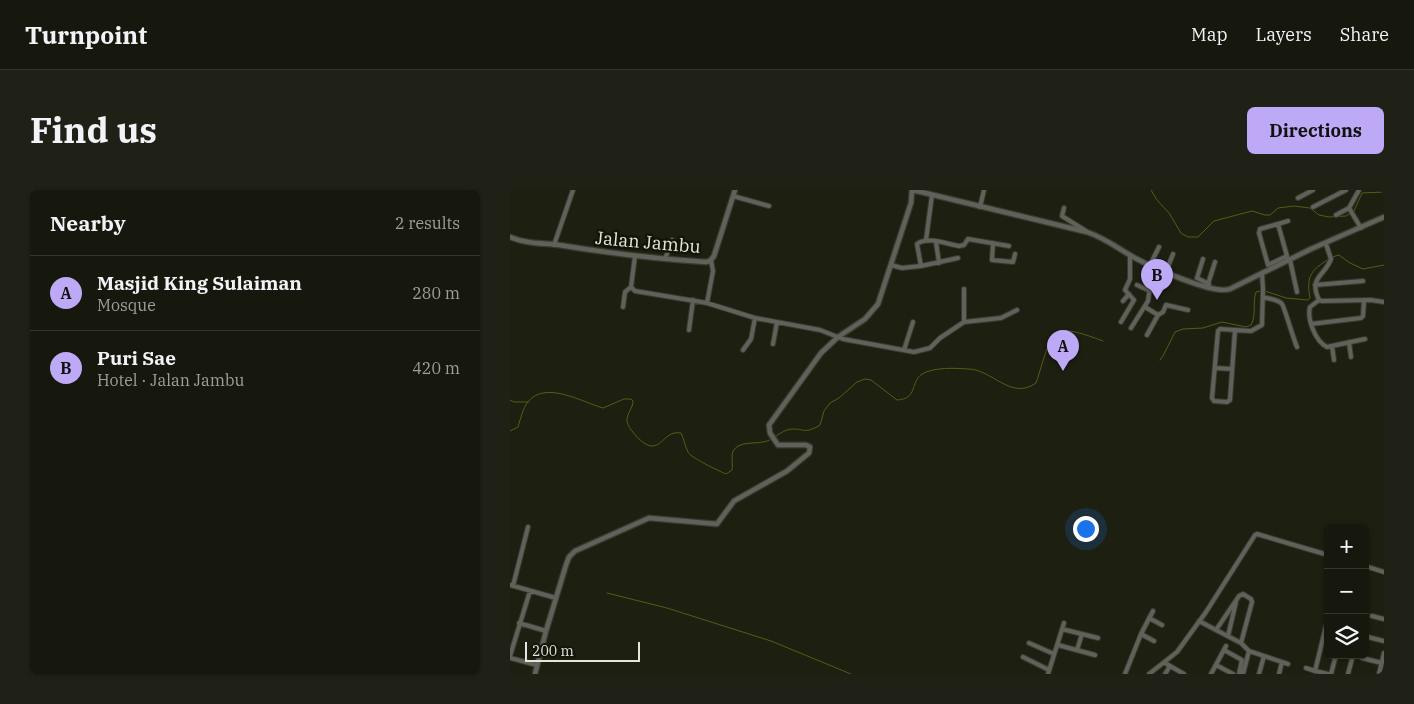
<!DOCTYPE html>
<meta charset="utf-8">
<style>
body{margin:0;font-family:"IBM Plex Serif",serif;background:#1f2016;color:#f1f3f6}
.controls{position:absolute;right:15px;bottom:15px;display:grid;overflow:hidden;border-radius:8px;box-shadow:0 1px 4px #0004}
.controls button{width:45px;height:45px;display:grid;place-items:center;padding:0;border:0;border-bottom:1px solid #35362e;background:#16170d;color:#f1f3f6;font:25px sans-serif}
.scale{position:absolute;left:15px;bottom:12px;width:115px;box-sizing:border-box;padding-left:5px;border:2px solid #e4e6dd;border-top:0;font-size:14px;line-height:18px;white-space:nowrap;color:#e4e6dd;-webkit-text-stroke:4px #141509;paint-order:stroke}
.you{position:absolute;left:575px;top:338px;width:18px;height:18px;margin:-12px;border:4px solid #fff;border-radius:50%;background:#1a73e8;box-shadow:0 0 0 8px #1a73e833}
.badge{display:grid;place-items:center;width:32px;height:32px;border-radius:50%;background:#bda9f5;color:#111;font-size:16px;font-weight:700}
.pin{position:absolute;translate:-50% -41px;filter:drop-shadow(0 1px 2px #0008)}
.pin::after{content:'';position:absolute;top:26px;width:18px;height:15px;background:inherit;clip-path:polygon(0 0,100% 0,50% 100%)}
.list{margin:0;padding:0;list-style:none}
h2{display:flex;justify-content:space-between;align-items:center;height:65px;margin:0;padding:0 20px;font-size:21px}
h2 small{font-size:16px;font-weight:400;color:#9e9f9d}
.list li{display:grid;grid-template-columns:32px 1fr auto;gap:15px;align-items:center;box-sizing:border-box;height:75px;padding:0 20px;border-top:1px solid #35362e}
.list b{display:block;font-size:19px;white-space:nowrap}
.list p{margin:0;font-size:16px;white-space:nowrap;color:#9e9f9d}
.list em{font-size:16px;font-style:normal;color:#9e9f9d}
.icon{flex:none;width:28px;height:28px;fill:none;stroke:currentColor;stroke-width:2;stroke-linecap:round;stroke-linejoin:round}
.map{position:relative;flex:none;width:874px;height:484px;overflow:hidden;border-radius:8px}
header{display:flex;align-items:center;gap:30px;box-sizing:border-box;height:70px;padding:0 25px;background:#16170d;border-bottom:1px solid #35362e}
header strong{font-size:24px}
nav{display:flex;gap:28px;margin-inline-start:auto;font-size:18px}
.intro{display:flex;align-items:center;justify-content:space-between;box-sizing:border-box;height:120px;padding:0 30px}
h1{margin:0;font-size:35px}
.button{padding:12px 22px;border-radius:8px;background:#bda9f5;color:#111;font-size:18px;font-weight:700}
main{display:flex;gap:30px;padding:0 30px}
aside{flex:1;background:#16170d;border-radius:8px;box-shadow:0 1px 4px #0004}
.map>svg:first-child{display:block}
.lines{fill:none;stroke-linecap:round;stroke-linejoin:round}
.stream{stroke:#555d14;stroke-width:1}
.minor-casing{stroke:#393b2e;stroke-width:6}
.tertiary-casing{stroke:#393b2e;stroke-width:7}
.minor{stroke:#60615b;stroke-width:4}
.tertiary{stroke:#60615b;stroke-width:4.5}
.labels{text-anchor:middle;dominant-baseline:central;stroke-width:5;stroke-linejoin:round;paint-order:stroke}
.street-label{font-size:18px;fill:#e4e6dd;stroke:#141509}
</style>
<header>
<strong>Turnpoint</strong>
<nav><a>Map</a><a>Layers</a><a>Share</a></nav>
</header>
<div class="intro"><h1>Find us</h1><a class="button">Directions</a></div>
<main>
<aside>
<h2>Nearby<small>2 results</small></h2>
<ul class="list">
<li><span class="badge">A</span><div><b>Masjid King Sulaiman</b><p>Mosque</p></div><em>280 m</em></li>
<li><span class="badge">B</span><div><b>Puri Sae</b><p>Hotel · Jalan Jambu</p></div><em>420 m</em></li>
</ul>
</aside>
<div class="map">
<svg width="874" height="484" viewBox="0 0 874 484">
<rect width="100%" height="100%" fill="#1d1f11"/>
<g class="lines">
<!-- stream -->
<path class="stream" d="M641 0 647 10 659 23 671 43 678 47H688L704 31 742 21 755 25H760L768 18 784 16 800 18 809 25 819 27 836 26 844 21 852 3 874 2
M822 67 829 65 840 73 853 79 874 75
M755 101 776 108 798 110 800 108C796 86 801 80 819 69
M650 170 653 166 665 142 673 139 693 138 712 132 736 137 741 135C747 124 742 114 746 102L751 101
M0 210 4 212H18
M0 241 8 237C10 230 13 218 18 212 35 190 72 212 93 218L114 209H121L123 211C123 218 117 223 117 230 117 236 123 242 127 247 151 271 151 239 171 243 174 249 175 256 178 262 181 268 209 281 216 284L222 280C223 274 221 265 223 261 229 251 244 254 253 252 262 251 268 243 277 240 292 236 293 246 310 235L314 221 320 213 329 208 347 192 355 189 361 190 387 210C408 209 400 192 412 184 424 177 445 178 458 179 482 179 501 211 526 193 530 183 538 147 547 142 557 137 582 147 593 151
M97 403 157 418 261 451 341 484"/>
<!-- minor casing -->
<g class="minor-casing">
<path id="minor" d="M223 6 259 16
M788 8 803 0
M470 17 474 0
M803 17 836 0
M554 18 552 26 576 41
M839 18 851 38
M826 25 839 18 849 0
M768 34 778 31
M416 50 422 5
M426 52 429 73
M483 53 482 70 503 72 505 64
M816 54 821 69C815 86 798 87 809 110L812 111 861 110 874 112
M44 55 63 0
M125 66 121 97 125 101 197 113 245 128 310 140 333 149 404 162 420 158 430 148 454 132 491 128 507 120
M777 66 758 75 749 43 750 39 768 34 777 66 778 71
M448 68 411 76 407 54C417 46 437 54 449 56L454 55 458 49 499 56
M155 69 162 50
M693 69 687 88 699 94
M780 70 787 102
M381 75 392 78 411 76
M640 75 649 57
M656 82 663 64
M698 94 705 72
M627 95 640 101
M805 95 853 91
M753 107C759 109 768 109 772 114 774 116 784 151 787 157
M809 110 800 117C797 129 805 151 817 157L855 149
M613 111 619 104
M197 113 203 81 201 70
M113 117 115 102 121 97
M635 117 648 125 653 122 656 115 678 120
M454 132V99
M611 132 624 110 615 100 620 89V65
M801 134 851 128 853 126 854 110
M621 138 638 111 643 76
M179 140 183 110
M725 140 720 210 717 212 704 211 702 208 708 141 710 139 741 141 752 135 753 99 752 83
M637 145 648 125
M839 152 841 167
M263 154 267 132
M822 156 824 170
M233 160 241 149 245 128
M394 160 403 132
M705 178 722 179
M855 376 874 382
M0 395 46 408
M3 396 18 337
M862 426 874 429
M639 428 652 435
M689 431 706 440 729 406 733 404 741 409 742 412 731 453
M9 433 36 441
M818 434 816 436 805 481 818 484
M552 439 588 448
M706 440 731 453 739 461 733 484
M631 444 644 451
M718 446 726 412
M858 447 874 451
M519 453 544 464
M548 455 585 465
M567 460 572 444
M714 460 732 470 729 484
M739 461 778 474
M0 466 20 401
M513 467 539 480
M0 468 27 475
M852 468 872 473
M655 473 674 484
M706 475 723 484
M796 478 805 481
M538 484 554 433
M615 484 631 444 643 421
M639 484 667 462 696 422 745 345 747 344 818 365
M655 484 660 476
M701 484 716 456
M749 484 754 466
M769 484 772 472
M821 484 826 465
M838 484 843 465
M869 484 874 463"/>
</g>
<!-- tertiary casing -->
<g class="tertiary-casing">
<path id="tertiary" d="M403 0 577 42C597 49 607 58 625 68 642 77 703 105 720 99L801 59 874 27
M0 47C17 54 32 53 49 55 98 63 147 69 196 72L200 71 204 66 225 0
M25 484 36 441 56 375 59 367 65 361 139 328 207 334 224 311 277 281 299 263 300 257 296 255H268L260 243 259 235 311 163 328 147 355 129 368 114 401 13 402 0"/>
</g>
<!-- minor -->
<use href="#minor" class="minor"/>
<!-- tertiary -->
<use href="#tertiary" class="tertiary"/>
</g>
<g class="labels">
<!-- street labels -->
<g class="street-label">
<text transform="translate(138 52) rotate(5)">Jalan Jambu</text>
</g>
</g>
</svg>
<div class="controls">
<button>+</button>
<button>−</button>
<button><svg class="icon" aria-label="layers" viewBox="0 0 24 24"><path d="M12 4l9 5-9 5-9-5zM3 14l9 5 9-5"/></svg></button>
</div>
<div class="scale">200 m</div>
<div class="you"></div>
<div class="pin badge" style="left:553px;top:181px">A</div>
<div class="pin badge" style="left:647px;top:110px">B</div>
</div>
</main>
